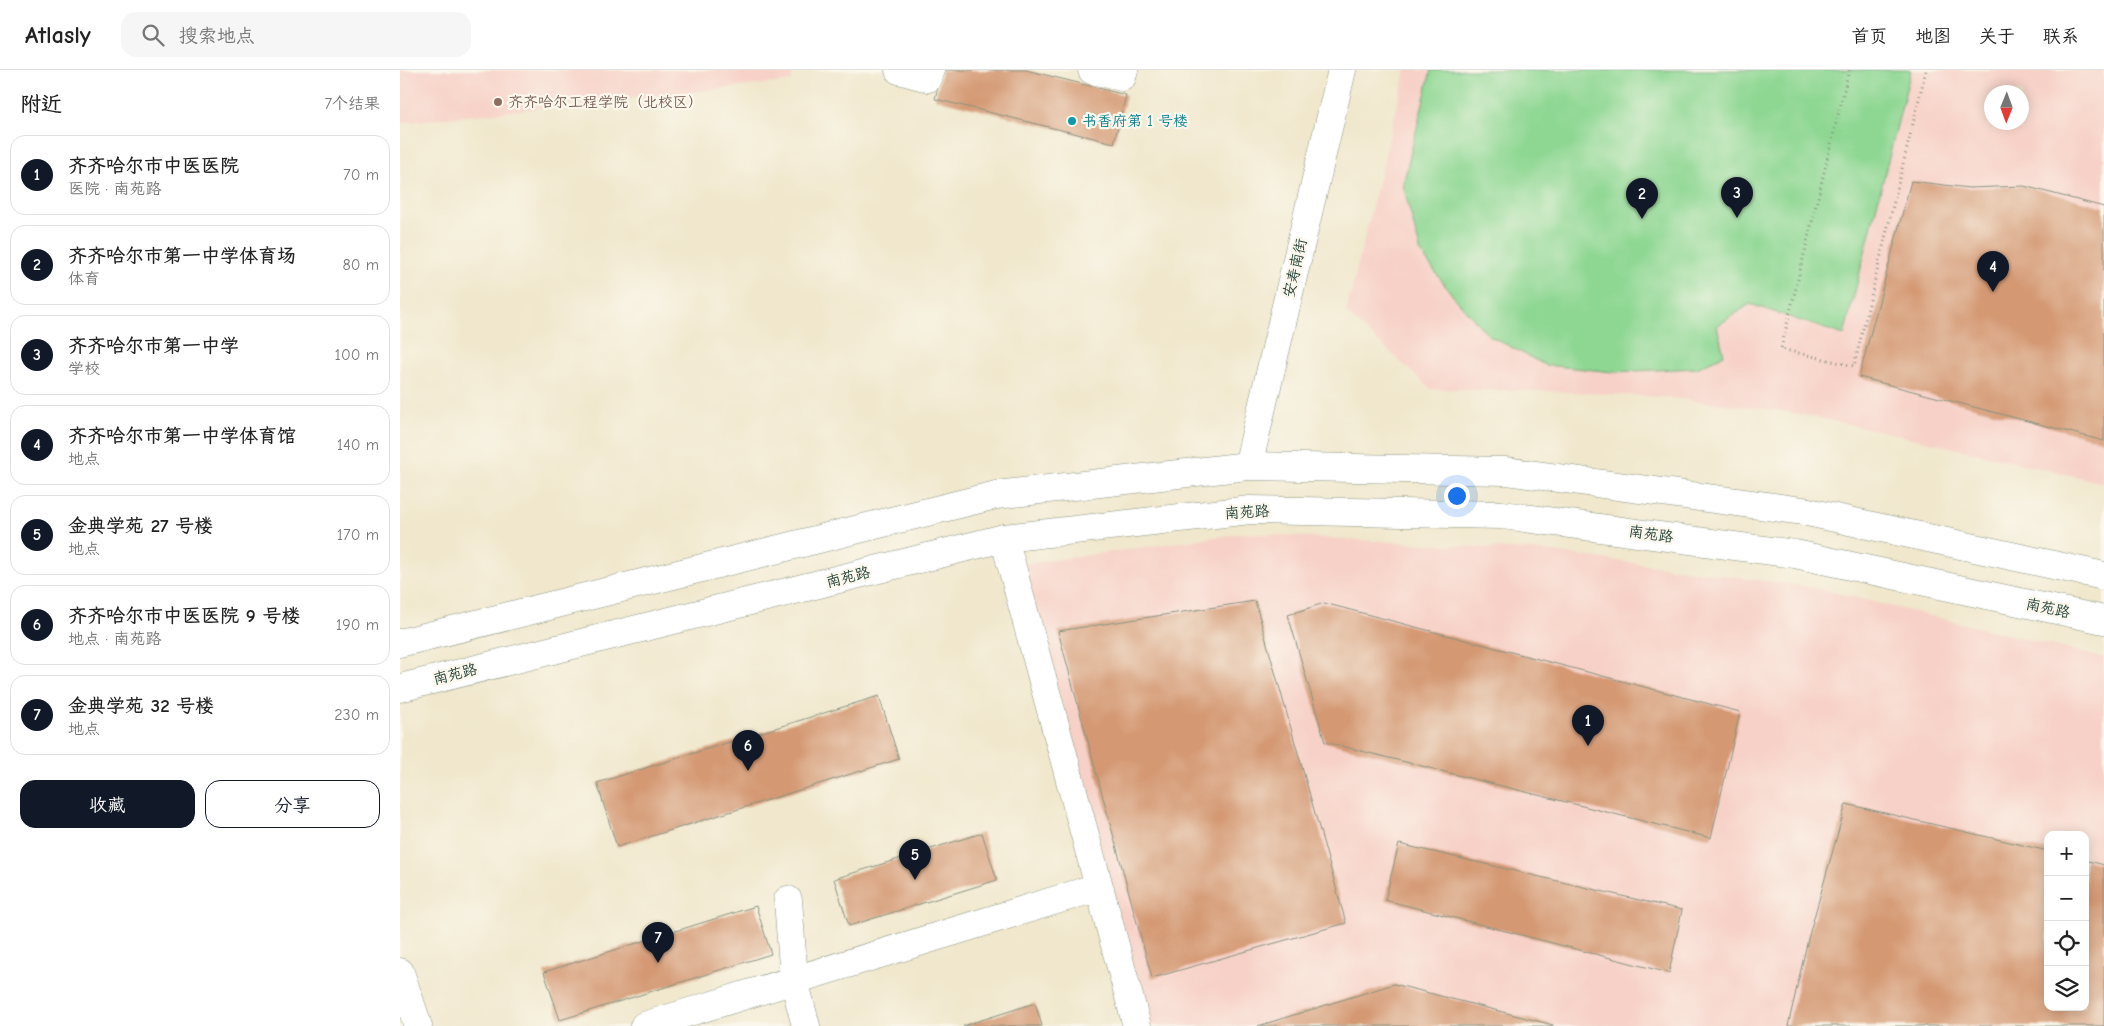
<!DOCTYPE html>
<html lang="zh">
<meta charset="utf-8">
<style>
body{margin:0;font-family:"Comic Neue","LXGW WenKai TC",sans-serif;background:#f6f6f6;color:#222}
.controls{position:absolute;right:15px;bottom:15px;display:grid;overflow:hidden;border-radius:10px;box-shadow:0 2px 12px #0003}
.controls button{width:45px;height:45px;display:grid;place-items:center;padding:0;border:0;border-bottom:1px solid #e0e0e0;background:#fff;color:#222;font:25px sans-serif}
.compass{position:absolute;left:1584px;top:15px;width:45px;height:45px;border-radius:50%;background:#fff;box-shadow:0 2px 12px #0003;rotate:181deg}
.you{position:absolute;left:1056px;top:425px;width:18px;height:18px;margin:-12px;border:4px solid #fff;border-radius:50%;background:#1a73e8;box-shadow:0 0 0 8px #1a73e833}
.badge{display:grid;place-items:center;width:32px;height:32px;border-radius:50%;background:#111827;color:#fff;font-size:16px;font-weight:700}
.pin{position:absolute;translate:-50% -41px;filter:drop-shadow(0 1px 2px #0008)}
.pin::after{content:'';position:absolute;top:26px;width:18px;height:15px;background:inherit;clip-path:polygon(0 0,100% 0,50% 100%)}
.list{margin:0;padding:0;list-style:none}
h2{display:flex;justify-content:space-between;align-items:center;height:65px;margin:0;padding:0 20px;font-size:21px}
h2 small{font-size:16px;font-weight:400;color:#767676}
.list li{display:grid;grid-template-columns:32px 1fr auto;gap:15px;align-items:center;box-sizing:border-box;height:80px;margin:0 10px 10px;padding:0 10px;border:1px solid #e0e0e0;border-radius:15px}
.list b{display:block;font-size:19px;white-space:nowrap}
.list p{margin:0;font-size:16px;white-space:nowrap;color:#767676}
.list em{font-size:16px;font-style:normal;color:#767676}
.actions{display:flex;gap:10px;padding:15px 20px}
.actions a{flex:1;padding:11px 0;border:1px solid #111827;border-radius:15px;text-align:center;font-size:18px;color:#111827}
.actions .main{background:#111827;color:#fff}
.icon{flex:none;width:28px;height:28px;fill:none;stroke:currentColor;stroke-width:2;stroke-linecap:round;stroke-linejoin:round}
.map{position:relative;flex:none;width:1704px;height:956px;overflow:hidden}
header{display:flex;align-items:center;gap:30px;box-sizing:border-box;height:70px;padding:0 25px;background:#fff;border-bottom:1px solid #e0e0e0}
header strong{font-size:24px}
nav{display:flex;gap:28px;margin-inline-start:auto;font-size:18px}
.search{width:350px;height:45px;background:#f6f6f6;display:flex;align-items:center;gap:12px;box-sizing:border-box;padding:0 18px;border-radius:15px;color:#767676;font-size:19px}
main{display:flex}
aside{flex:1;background:#fff}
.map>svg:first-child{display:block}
.built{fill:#f7d1c7;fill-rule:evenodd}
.green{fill:#8ed793;stroke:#568a64}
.building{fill:#d49973}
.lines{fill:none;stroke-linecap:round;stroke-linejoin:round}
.street-casing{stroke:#889280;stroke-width:29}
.secondary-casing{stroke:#889280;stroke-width:29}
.primary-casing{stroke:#889280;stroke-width:29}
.path{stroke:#889280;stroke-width:3;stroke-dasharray:1 4;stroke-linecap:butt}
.street{stroke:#fff;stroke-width:28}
.secondary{stroke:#fff;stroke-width:28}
.primary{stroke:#fff;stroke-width:28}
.education-dot{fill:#8d6e63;stroke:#fbf7ec;stroke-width:2}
.culture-dot{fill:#0f9aa8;stroke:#fbf7ec;stroke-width:2}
.labels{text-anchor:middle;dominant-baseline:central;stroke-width:4.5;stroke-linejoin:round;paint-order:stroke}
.education-label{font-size:15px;fill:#785e54;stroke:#fbf7ec;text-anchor:start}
.culture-label{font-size:15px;fill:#0d838f;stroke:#fbf7ec;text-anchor:start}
.street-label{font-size:15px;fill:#1f3d34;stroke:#fbf7ec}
</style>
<header>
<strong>Atlasly</strong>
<div class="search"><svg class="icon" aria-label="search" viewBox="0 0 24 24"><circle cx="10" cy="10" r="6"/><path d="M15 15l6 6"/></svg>搜索地点</div>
<nav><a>首页</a><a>地图</a><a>关于</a><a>联系</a></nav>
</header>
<main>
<aside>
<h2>附近<small>7个结果</small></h2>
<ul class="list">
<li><span class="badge">1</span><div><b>齐齐哈尔市中医医院</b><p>医院 · 南苑路</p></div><em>70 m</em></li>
<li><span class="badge">2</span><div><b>齐齐哈尔市第一中学体育场</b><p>体育</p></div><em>80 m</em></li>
<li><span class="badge">3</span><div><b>齐齐哈尔市第一中学</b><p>学校</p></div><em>100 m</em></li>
<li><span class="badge">4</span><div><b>齐齐哈尔市第一中学体育馆</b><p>地点</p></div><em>140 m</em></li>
<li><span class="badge">5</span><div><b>金典学苑 27 号楼</b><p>地点</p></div><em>170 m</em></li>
<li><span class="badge">6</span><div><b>齐齐哈尔市中医医院 9 号楼</b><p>地点 · 南苑路</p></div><em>190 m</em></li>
<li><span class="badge">7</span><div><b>金典学苑 32 号楼</b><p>地点</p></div><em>230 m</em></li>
</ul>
<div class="actions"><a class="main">收藏</a><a>分享</a></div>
</aside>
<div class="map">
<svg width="1704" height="956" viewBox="0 0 1704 956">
<rect width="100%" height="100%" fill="#fbf7ec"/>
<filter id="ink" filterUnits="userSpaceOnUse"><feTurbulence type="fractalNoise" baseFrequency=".02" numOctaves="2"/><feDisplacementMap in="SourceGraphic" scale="10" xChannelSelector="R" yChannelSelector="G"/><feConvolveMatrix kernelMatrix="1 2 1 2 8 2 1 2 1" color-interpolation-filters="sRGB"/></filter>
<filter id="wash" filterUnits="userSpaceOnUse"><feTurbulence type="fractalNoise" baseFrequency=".0096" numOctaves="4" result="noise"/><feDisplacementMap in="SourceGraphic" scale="20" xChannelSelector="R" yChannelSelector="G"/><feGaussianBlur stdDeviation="1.12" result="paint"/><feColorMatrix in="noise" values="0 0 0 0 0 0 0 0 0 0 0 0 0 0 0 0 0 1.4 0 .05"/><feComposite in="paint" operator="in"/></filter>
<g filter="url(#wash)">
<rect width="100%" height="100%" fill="#f0e7cc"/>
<!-- built -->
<path class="built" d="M0 0H392V11L0 53Z
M1006 0H1704V413L1486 362 1384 341 1262 327 1149 321 1031 319 946 243ZM1592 22H1622V52H1592Z
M844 463 1146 481 1416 518 1704 588V956H748L624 494ZM1648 765H1685V937H1648Z"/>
<!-- green -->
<path class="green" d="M1031 0H1511L1444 265 1350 234 1317 256 1324 285 1297 298 1213 302 1145 295 1088 265 1053 226 1021 183 1003 115Z"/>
<g id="blocks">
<!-- building -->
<path class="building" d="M542 0H626L726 25 714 73 535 29Z
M1511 111 1569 118 1624 116 1704 137V371L1459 307Z
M855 531 946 853 752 908 658 561Z
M924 533 1340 642 1311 768 925 672 888 545Z
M479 626 499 689 217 777 197 713Z
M1446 734 1648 781V937H1685V790L1704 795V956H1388L1408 869Z
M582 763 597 810 449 856 434 809Z
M999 774 1282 840 1269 903 985 830Z
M356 836 371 884 160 950 144 902Z
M994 914 1153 955V956H858Z
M635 933 642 956H563Z"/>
</g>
</g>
<g filter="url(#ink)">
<use href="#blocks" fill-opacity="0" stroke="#889280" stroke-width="1"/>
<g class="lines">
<!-- street casing -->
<g class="street-casing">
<path id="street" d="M499 0 528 8 531 0
M692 0 722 7 724 0
M604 468 737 956
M388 830 394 910 406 956
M244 956 699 817"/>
</g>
<!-- secondary casing -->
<g class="secondary-casing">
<path id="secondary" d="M848 396 942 0
M0 902 18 956"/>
</g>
<!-- primary casing -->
<g class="primary-casing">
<path id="primary" d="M0 573 596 425 848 396 1106 401 1403 441 1704 506
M0 618 604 468 850 440 1102 445 1395 484 1704 550"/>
</g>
<!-- path -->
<path class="path" d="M1449 0 1381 279 1454 296 1526 0"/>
<!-- street -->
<use href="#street" class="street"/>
<!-- secondary -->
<use href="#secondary" class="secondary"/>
<!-- primary -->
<use href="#primary" class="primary"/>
</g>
</g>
<!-- markers -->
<circle class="education-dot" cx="98" cy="32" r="5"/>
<circle class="culture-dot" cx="672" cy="51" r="5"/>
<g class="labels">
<!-- education labels -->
<g class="education-label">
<text x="108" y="32">齐齐哈尔工程学院（北校区）</text>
</g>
<!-- culture labels -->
<g class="culture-label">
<text x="682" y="51">书香府第 1 号楼</text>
</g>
<!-- street labels -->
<g class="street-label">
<text transform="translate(895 198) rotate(-77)">安寿南街</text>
<text transform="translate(847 442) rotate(-3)">南苑路</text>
<text transform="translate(1251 464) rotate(8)">南苑路</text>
<text transform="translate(448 507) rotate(-14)">南苑路</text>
<text transform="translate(1648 538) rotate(12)">南苑路</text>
<text transform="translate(55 604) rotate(-14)">南苑路</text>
</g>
</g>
</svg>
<div class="controls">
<button>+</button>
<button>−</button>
<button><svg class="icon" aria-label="locate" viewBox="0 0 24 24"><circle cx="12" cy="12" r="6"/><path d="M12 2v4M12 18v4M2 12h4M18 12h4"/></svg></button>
<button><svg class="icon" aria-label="layers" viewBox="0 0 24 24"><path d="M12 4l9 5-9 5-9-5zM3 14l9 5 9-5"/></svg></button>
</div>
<svg class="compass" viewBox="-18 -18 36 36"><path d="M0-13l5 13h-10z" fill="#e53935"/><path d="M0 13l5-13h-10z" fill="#767676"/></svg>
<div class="you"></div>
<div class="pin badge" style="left:1188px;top:676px">1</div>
<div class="pin badge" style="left:1242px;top:149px">2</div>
<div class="pin badge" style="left:1337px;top:148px">3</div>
<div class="pin badge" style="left:1593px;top:222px">4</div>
<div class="pin badge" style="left:515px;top:810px">5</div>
<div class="pin badge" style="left:348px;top:701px">6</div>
<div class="pin badge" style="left:258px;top:893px">7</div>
</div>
</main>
